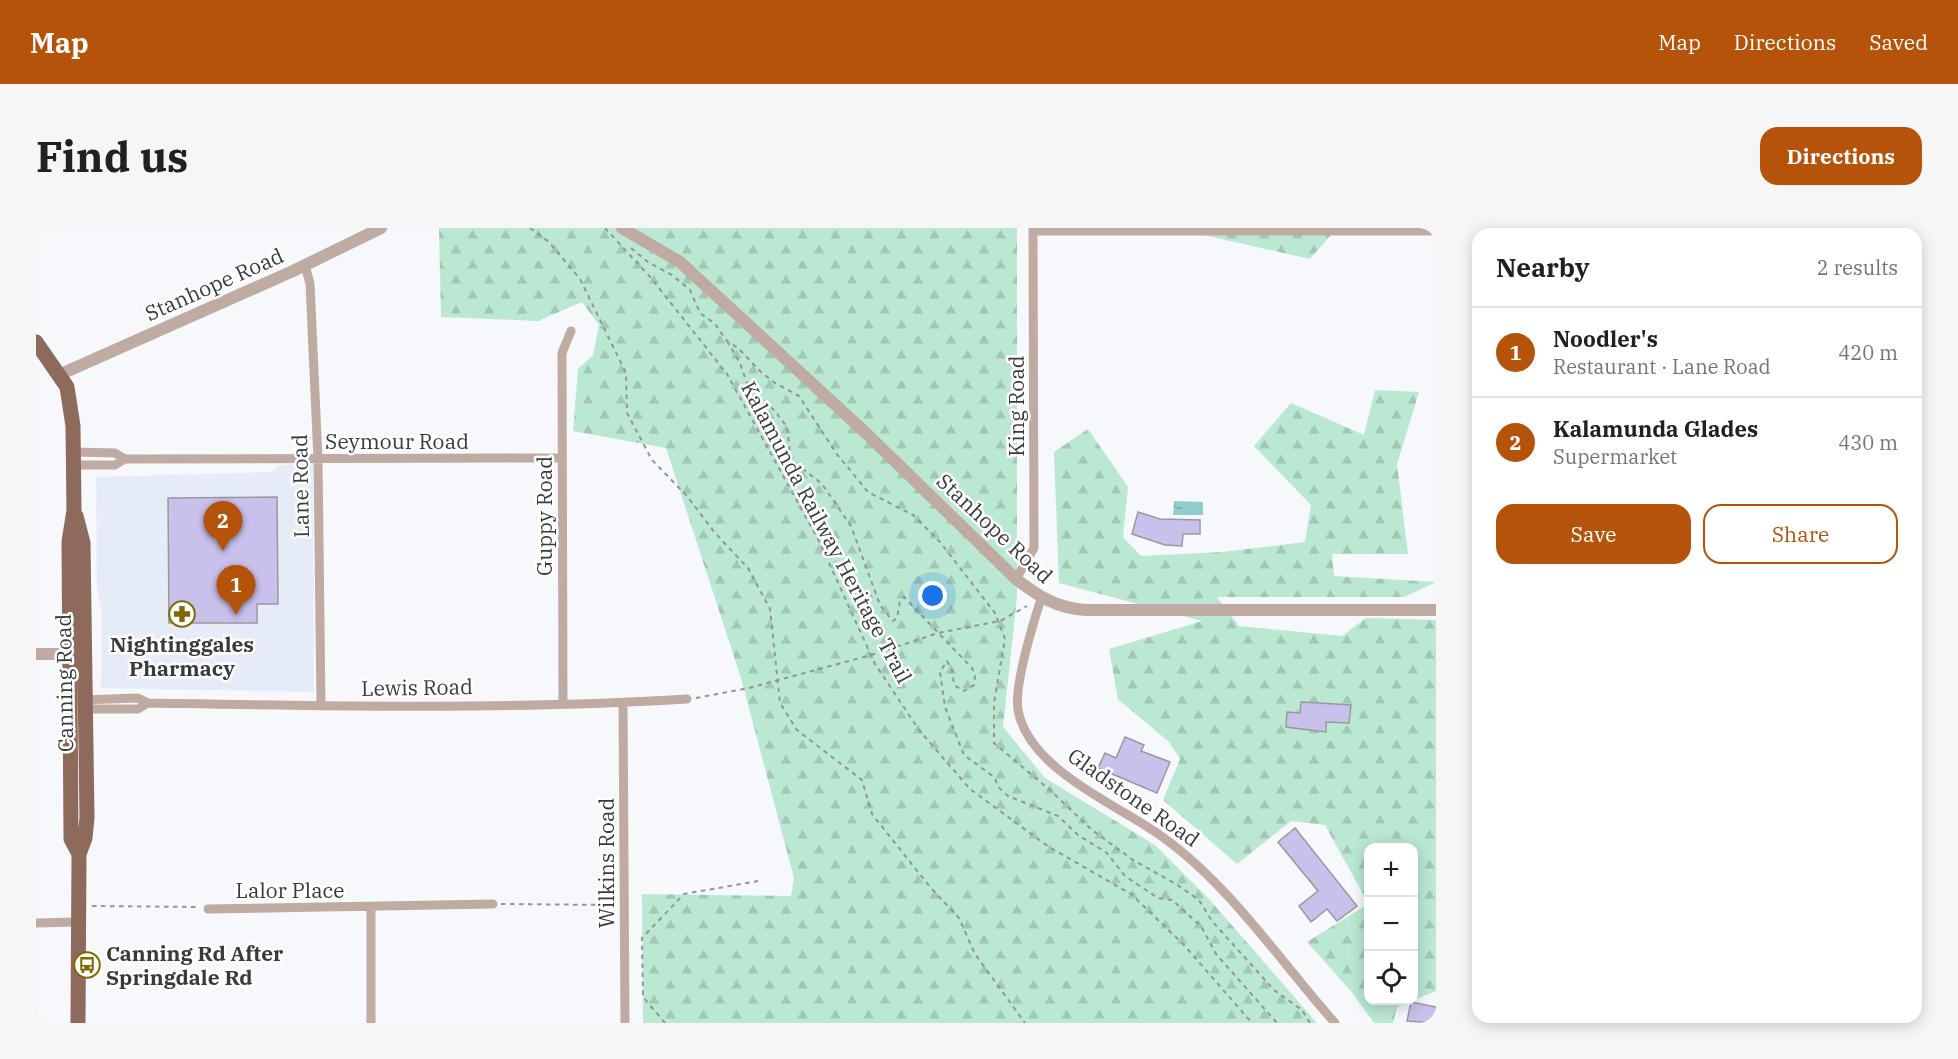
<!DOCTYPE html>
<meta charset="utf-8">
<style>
body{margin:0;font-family:"IBM Plex Serif",serif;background:#f6f6f6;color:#202124}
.controls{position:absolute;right:18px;bottom:18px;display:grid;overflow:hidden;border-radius:12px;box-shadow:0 3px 15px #0003}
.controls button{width:54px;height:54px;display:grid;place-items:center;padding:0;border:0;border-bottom:2px solid #e0e0e0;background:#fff;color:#202124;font:30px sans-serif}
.you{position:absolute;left:897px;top:368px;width:21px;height:21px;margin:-15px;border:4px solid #fff;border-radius:50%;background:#1a73e8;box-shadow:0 0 0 9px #1a73e833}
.badge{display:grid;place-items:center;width:39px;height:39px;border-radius:50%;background:#b45309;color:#fff;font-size:20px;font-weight:700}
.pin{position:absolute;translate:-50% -50px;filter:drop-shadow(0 2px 3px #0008)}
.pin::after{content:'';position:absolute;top:32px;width:21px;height:18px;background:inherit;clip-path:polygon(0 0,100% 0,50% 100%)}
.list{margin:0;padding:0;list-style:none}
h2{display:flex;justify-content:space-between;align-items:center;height:78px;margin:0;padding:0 24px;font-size:26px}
h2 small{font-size:20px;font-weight:400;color:#757577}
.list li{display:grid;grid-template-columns:39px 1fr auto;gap:18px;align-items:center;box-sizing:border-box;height:90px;padding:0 24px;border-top:2px solid #e0e0e0}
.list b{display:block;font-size:22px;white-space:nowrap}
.list p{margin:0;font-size:20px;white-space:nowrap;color:#757577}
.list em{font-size:20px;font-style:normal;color:#757577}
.actions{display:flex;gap:12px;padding:18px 24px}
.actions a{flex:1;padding:14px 0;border:2px solid #b45309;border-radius:18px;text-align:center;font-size:21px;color:#b45309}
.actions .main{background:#b45309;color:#fff}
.icon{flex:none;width:33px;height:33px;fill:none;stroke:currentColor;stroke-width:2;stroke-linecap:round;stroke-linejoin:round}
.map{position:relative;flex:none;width:1400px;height:795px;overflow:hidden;border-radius:18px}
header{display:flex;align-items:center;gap:36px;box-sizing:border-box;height:84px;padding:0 30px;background:#b45309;color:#fff}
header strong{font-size:28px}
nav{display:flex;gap:33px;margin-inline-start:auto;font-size:21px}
.intro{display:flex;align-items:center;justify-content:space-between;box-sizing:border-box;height:144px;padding:0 36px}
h1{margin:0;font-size:42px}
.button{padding:15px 27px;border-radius:18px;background:#b45309;color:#fff;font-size:21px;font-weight:700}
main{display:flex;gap:36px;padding:0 36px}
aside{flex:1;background:#fff;border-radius:18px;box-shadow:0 3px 15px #0003}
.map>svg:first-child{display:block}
.built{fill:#e6ecf7}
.forest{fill:url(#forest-firs)}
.water{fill:url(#water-ripples)}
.building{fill:#c9c1ec;stroke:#99999d;stroke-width:1.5}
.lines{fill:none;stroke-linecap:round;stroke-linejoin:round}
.path{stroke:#939598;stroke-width:2;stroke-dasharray:4.5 4.5;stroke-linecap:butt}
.minor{stroke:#bfaba2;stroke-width:9}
.tertiary{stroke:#bfaba2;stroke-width:12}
.primary{stroke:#8e6a5c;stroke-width:15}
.labels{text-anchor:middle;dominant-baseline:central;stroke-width:5;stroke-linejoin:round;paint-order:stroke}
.street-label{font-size:21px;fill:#393a3c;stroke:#fff}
.poi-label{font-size:21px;font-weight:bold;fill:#393a3c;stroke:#fff}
</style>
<header>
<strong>Map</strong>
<nav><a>Map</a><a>Directions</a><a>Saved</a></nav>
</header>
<div class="intro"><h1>Find us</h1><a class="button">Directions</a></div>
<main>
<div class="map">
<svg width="1400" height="795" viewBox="0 0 1400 795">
<defs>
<pattern id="forest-firs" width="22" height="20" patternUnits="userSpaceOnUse" patternTransform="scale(1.5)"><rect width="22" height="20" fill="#bbe8d2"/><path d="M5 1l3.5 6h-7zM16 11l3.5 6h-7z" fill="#a2c8b5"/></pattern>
<pattern id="water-ripples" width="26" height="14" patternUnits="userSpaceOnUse" patternTransform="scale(1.5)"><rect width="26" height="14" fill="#92cccd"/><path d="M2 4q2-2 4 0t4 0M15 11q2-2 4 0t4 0" fill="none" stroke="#78a7a8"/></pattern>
</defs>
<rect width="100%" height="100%" fill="#f6f8fc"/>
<!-- built -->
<path class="built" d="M277 235 278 464 65 460 66 383 61 362 60 249 234 244 244 237Z"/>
<!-- forest -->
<path class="forest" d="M403 0H981V369L967 499 1009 550 1119 617 1173 671 1281 795H607L606 666 755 668 758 650 705 450 630 220 537 203 542 141 557 127 563 97 546 74 502 93 405 89Z
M1136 0H1301L1274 31Z
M1339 162 1383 164 1361 236 1372 326H1296L1298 348 1400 354 1368 369H1181L1203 398 1306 408 1330 390 1400 392V763L1378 772V620H1332V675L1289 597 1255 593 1201 636 1127 572 1144 531 1133 514 1082 471 1073 421 1166 393 1023 355 1018 224 1052 201 1092 259 1087 309 1105 328 1186 324 1269 314 1275 277 1218 218 1255 175 1328 207Z
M1332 676V772L1377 773 1361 779 1357 795H1338L1315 763 1271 714Z"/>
<!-- water -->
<path class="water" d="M1138 273 1167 274V287H1137Z"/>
<!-- building -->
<path class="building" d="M241 269 242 376H221V395H133L132 270Z
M1102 284 1124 291 1164 292V306H1147L1146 318 1129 317 1096 306Z
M1265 474 1315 477 1313 495 1290 494V504L1250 499 1251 484 1264 485Z
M1089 509 1108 517 1105 523 1134 534 1121 565 1062 540 1069 525 1080 530Z
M1259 600 1321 678 1301 693 1291 681 1275 694 1263 678 1282 663 1242 614Z
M1375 774 1400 779V795L1371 793Z"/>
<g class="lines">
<!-- path -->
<path class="path" d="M494 0 513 14 544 51 590 145 591 185 616 232 651 268 679 305 712 340 734 381 744 475 761 502 826 552 836 586 894 659 923 690 939 726 989 795
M569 0 615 50 691 146 783 313 839 436 883 502 934 561 1013 619 1095 666 1148 717 1216 795
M595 20 612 34 636 47 654 62 664 85 679 96 691 113 702 120 725 144 739 155 763 168 800 225 832 264 877 287 904 314 959 385 969 411 958 475V515L1015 563 1056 602 1097 632 1140 656 1163 672 1176 693 1238 762 1266 782 1274 795
M691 113 704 135 712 158 739 183 751 199 754 226 761 236 786 256 815 298 844 377 857 393 861 390 864 373 868 369 936 440 939 448 938 457 928 463 918 457 916 442 911 433 904 444 909 479 928 527 958 549 964 561 972 568 1022 588 1042 607 1071 625 1089 648 1122 670 1136 672 1165 698 1180 726 1241 795
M660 470 713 460 835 427 902 405 964 393 991 378
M465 676 580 677
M56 678 164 679
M629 795 607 769 606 710 648 666 722 653"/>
<!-- minor -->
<path class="minor" d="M997 3H1400
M269 37 274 56 282 231 285 478
M39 224 79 225 89 231
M38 237H79L89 231 526 230
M980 351 998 320 997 0
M1005 371C997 396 978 457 982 482 992 539 1075 574 1118 603 1191 652 1242 731 1299 795
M46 472 102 470 112 475C291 478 472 482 651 471
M587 475 589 795
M527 476 526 125 535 103
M47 481H102L112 475
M172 681 457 676
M0 695 41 694
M335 795V680"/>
<!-- tertiary -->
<path class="tertiary" d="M586 0 644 34 831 206 980 351C1003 369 1021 380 1050 382H1400
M25 146 257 43 345 0
M0 426H41"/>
<!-- primary -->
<path class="primary" d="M0 114 31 159 37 198 38 282 33 314 35 611 43 626
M40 288 47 315 51 590 49 610 43 626 42 795"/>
</g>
<!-- icons -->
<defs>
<g id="pharmacy-ring" transform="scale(1.35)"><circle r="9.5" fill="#fff" stroke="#816800" stroke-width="1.5"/><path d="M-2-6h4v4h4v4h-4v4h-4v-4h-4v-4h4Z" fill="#816800"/></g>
<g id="bus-ring" transform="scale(1.35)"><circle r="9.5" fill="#fff" stroke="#816800" stroke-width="1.5"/><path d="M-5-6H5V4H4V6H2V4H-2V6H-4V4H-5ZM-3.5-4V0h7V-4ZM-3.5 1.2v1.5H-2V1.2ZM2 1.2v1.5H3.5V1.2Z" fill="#816800"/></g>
</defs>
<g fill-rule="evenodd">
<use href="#pharmacy-ring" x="146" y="386"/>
<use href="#bus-ring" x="51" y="737"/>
</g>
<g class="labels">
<!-- street labels -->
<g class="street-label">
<text transform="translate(178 56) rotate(-24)">Stanhope Road</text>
<text transform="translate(980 178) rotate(-90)">King Road</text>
<text x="361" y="213">Seymour Road</text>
<text transform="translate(264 258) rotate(-91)">Lane Road</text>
<text transform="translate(508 288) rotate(-90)">Guppy Road</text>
<text transform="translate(959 300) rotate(43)">Stanhope Road</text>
<text transform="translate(791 304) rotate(62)">Kalamunda Railway Heritage Trail</text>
<text transform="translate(28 455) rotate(-91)">Canning Road</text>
<text transform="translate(381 459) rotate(-1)">Lewis Road</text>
<text transform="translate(1098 569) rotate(35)">Gladstone Road</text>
<text transform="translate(570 635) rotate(-90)">Wilkins Road</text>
<text x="254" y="662">Lalor Place</text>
</g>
<!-- poi labels -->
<g class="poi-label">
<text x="146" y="416">Nightinggales<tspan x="146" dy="24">Pharmacy</tspan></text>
<text x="70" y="725" text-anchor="start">Canning Rd After<tspan x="70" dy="24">Springdale Rd</tspan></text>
</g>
</g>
</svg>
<div class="controls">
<button>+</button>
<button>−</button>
<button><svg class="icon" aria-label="locate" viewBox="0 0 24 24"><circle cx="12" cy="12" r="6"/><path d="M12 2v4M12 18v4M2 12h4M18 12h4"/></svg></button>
</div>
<div class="you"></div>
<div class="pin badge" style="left:200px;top:387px">1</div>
<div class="pin badge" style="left:187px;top:323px">2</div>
</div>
<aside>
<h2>Nearby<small>2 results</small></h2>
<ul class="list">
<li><span class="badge">1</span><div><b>Noodler's</b><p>Restaurant · Lane Road</p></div><em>420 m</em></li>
<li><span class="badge">2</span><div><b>Kalamunda Glades</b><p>Supermarket</p></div><em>430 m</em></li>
</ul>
<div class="actions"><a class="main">Save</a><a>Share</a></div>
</aside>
</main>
